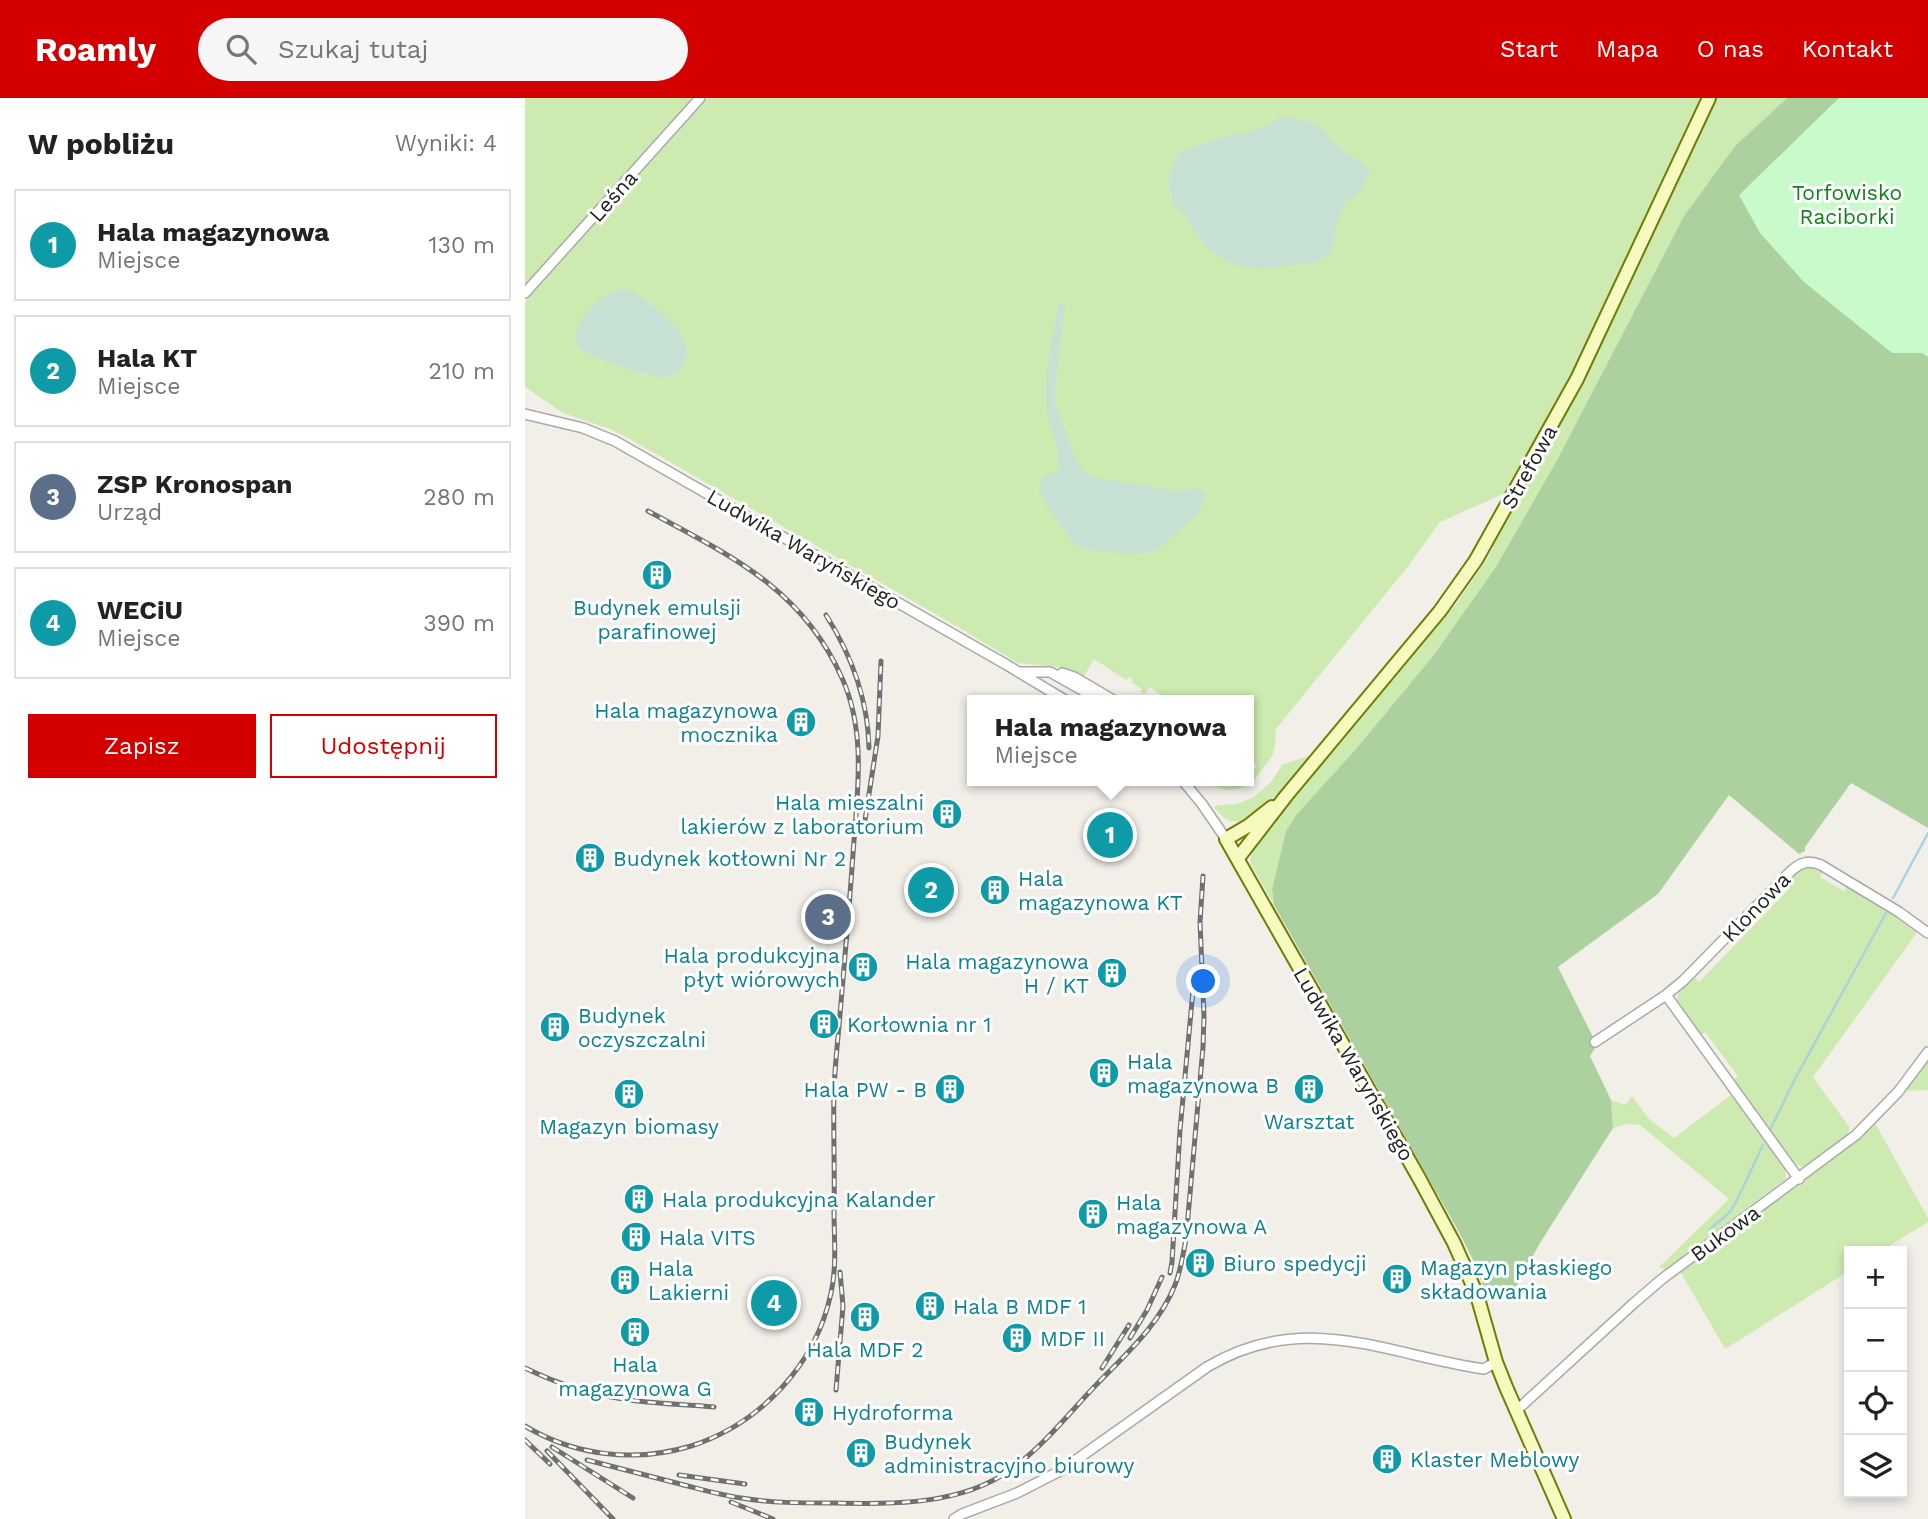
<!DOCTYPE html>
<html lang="pl">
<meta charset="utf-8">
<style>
body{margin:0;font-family:"Work Sans",sans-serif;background:#f6f6f6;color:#222}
.controls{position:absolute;right:21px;bottom:21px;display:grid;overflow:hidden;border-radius:0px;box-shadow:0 4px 10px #0003}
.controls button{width:63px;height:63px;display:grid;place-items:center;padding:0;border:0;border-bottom:2px solid #e0e0e0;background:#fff;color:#222;font:35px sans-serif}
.you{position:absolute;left:679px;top:884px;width:24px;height:24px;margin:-18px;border:5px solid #fff;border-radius:50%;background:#1a73e8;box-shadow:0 0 0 10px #1a73e833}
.badge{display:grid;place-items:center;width:46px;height:46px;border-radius:50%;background:#d40000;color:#fff;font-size:23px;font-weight:700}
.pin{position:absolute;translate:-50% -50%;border:4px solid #fff;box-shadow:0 2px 7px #0006}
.popup{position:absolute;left:442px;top:597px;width:287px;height:91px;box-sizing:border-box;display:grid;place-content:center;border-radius:0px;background:#fff;filter:drop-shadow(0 2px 5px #0005);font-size:23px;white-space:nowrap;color:#767676}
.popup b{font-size:26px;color:#222}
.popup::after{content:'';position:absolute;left:50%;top:100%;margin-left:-14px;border:14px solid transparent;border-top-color:#fff}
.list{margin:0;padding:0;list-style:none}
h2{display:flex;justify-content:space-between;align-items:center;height:91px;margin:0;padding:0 28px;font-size:30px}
h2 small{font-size:23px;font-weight:400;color:#767676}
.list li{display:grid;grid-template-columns:46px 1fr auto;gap:21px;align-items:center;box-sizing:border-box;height:112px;margin:0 14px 14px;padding:0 14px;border:2px solid #e0e0e0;border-radius:0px}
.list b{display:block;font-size:26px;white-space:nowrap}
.list p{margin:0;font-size:23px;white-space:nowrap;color:#767676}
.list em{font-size:23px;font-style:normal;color:#767676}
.actions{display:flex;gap:14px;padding:21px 28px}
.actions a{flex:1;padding:16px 0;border:2px solid #d40000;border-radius:0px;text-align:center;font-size:24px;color:#d40000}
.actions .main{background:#d40000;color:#fff}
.icon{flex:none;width:38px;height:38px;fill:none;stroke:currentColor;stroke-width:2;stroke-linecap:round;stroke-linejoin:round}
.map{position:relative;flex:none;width:1403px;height:1421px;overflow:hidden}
header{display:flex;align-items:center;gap:42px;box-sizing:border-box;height:98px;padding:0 35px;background:#d40000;color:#fff}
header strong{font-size:33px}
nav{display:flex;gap:38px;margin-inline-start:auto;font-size:24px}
.search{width:490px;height:63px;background:#f6f6f6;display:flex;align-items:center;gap:18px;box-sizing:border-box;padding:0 24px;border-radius:38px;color:#767676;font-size:26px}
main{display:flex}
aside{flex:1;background:#fff}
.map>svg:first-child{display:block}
.grass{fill:#cdebb0;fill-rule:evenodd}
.forest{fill:#add19e}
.wetland{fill:#c6e0d4}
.park{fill:#c8facc}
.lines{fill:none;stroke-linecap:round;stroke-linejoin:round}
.stream{stroke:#aad3df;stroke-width:2.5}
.street-casing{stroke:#a9a9a9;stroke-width:12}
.secondary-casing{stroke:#707d05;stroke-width:16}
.street{stroke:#fff;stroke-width:9}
.secondary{stroke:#f7fabf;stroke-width:12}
.rail-casing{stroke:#707070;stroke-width:5}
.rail{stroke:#fff;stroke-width:2.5;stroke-dasharray:8;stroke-linecap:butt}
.labels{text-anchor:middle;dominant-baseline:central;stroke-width:6;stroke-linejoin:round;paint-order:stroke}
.park-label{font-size:21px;fill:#0c8416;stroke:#fff}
.street-label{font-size:21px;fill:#222;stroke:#fff}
.culture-label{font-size:21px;fill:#0d838f;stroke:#fff;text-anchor:start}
</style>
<header>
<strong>Roamly</strong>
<div class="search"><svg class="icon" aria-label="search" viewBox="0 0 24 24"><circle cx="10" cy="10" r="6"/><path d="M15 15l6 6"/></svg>Szukaj tutaj</div>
<nav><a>Start</a><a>Mapa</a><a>O nas</a><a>Kontakt</a></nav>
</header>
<main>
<aside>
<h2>W pobliżu<small>Wyniki: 4</small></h2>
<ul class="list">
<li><span class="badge" style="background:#0f9aa8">1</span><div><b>Hala magazynowa</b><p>Miejsce</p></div><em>130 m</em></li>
<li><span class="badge" style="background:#0f9aa8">2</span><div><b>Hala KT</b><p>Miejsce</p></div><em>210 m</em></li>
<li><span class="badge" style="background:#5c6f8a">3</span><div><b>ZSP Kronospan</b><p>Urząd</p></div><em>280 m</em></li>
<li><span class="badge" style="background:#0f9aa8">4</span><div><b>WECiU</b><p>Miejsce</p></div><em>390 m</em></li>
</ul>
<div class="actions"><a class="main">Zapisz</a><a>Udostępnij</a></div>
</aside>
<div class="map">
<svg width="1403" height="1421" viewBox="0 0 1403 1421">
<rect width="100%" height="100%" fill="#f2efe9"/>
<!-- grass -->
<path class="grass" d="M0 0H170L0 187Z
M183 0H1178L1047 278 985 393 915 424 884 467 751 631C750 638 751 646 749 653 747 660 741 666 737 672 720 695 703 697 679 683H714L719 686 723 683V680L732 668 723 661V602H643L625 589 620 596 615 594 617 591 607 585 608 582 604 579 601 582 569 561 558 580 545 573 533 569 493 565 433 529 103 340 85 331 38 315 0 289V204ZM123 202 151 230 122 277 106 271Z
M1191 0H1262L1210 48 1159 118 1031 364 971 470 908 558 830 652 771 717 761 733 747 791 749 807 725 765 728 752 778 684 814 647 931 506 960 464 967 452 969 443 1058 284Z
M783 658 785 659 753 696 718 722C704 727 697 719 689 709L693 707 712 706 729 699 746 684 757 667Z
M1287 768 1298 773 1295 779 1319 793 1322 788 1393 833 1288 979 1325 1030 1322 1037 1282 1067 1276 1069 1268 1064 1266 1065 1207 983 1213 978 1180 934 1175 938 1152 907C1150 895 1161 887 1169 879L1174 884 1265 790 1260 785C1269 776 1275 770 1287 768Z
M1403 961V992L1379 993Z
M1206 997 1260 1071 1261 1081 1140 1172 1134 1169 1202 1103 1203 1100 1115 1027 1102 1026 1088 1030 1086 1002 1100 1007 1107 998 1124 1021 1149 1040Z
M1350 1025 1403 1120V1124L1356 1153H1324V1173L1200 1251 1155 1173 1303 1065Z"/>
<!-- forest -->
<path class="forest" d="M1262 0H1403V730L1326 685 1280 749V753L1274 756 1204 697 1133 796 1033 869 1072 947 1065 958 1086 1002 1088 1030 1015 1145 984 1202H963L948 1162 935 1136 749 807 747 791 761 733 771 717 830 652 908 558 971 469 1031 364 1159 118 1210 48Z"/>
<!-- wetland -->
<path class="wetland" d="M754 20C770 20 789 22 800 34 807 41 812 49 820 54 829 61 840 63 845 75L835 93 822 102 811 126 810 143 806 153 792 164 735 171 707 166 682 151 658 114 649 109 643 81 649 64 656 53 695 40 735 31Z
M98 191C118 195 148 222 158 240 161 247 162 254 162 262 156 270 151 277 141 279 130 281 68 261 59 253 54 250 52 245 49 240 55 217 74 196 98 191Z
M535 205 540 208 530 291V305L554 369 567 379 653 393 673 391 681 396 674 415 629 454 604 456 563 452 549 446 520 405 514 392 518 377 527 376 534 372C535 351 526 333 522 313 518 286 527 232 535 205Z"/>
<!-- park -->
<path class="park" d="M1314 0H1403V259L1397 255H1367L1279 184 1235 135 1214 97Z"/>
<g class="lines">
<!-- stream -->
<path class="stream" d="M1368 800 1403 735
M1245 1032 1270 981 1361 815
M1185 1131 1205 1114 1211 1104 1238 1047"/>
<!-- street casing -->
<g class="street-casing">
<path id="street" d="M0 195 175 0
M0 316 58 330 90 343 482 567 540 602
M496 574H525L575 602
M537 575 549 579 588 602
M658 683 677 706 701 741
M1141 897 1274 1081
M1070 944 1141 897 1158 883 1266 773C1276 764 1283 762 1296 767L1374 814 1403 835
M991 1313 1109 1205 1137 1181 1331 1037 1373 994 1403 954
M429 1421 437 1416 492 1395 537 1372 682 1269C779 1211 859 1256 959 1271L971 1264"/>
</g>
<!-- secondary casing -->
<g class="secondary-casing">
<path id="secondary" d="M747 709 723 728 701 741 894 1080 929 1145 952 1197 971 1264 981 1289 1039 1421
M713 760 761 698 915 513 951 462 1052 281 1184 0"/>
</g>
<!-- street -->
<use href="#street" class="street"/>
<!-- secondary -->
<use href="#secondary" class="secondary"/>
<!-- rail casing -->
<g class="rail-casing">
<path id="rail" d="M301 517C327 558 343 601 344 650
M338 735 353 638 356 563
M645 1175 647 1164 655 1032 669 882
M605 1240 622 1212 637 1179
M0 1270C31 1285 63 1296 98 1301 128 1306 159 1306 189 1309
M577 1270 604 1227
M311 1292 318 1208 315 1174
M0 1328C50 1358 110 1365 166 1348 235 1326 291 1267 306 1195 312 1168 309 1140 309 1112 310 1072 308 1032 309 991 310 970 312 949 314 928 319 870 324 813 328 756 332 697 342 635 317 580 277 490 204 457 123 413
M0 1342 25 1366
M27 1349 108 1400
M22 1353 88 1421
M62 1362 163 1388
M154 1377 220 1386
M155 1386C175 1391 195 1397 216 1400 246 1405 276 1405 306 1405 366 1406 435 1408 485 1372 518 1349 544 1315 572 1286 601 1256 634 1227 650 1187 656 1172 658 1156 661 1141L678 949 679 918 675 824 678 778
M206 1404 248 1421"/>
</g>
<!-- rail -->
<use href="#rail" class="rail"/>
</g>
<!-- icons -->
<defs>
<g id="building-disc" transform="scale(1.575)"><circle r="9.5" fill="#0f9aa8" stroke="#fff"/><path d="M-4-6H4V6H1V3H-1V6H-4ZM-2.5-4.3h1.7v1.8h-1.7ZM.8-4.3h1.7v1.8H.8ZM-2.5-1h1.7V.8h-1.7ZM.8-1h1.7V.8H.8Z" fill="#fff"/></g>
</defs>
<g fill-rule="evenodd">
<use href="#building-disc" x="132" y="477"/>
<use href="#building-disc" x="276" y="624"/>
<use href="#building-disc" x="422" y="716"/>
<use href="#building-disc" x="65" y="760"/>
<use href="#building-disc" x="470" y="792"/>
<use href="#building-disc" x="338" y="869"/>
<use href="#building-disc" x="587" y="875"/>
<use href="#building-disc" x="299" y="926"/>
<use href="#building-disc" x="30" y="929"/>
<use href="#building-disc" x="579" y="975"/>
<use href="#building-disc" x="425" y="991"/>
<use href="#building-disc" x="784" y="991"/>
<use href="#building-disc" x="104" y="996"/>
<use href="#building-disc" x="114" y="1101"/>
<use href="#building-disc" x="568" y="1116"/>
<use href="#building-disc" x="111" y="1139"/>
<use href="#building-disc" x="675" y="1165"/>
<use href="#building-disc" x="872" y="1181"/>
<use href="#building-disc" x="100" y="1182"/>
<use href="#building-disc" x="405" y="1208"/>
<use href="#building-disc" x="340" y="1219"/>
<use href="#building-disc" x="110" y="1234"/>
<use href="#building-disc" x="492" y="1240"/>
<use href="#building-disc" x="284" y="1314"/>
<use href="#building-disc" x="336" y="1355"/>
<use href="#building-disc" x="862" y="1361"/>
</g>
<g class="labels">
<!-- park labels -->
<g class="park-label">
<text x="1322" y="94">Torfowisko<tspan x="1322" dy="24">Raciborki</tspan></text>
</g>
<!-- street labels -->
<g class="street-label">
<text transform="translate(88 98) rotate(-48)">Leśna</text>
<text transform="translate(1004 369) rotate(-61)">Strefowa</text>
<text transform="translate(279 451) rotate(30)">Ludwika Waryńskiego</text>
<text transform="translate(1231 809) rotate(-46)">Klonowa</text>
<text transform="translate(829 966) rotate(60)">Ludwika Waryńskiego</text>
<text transform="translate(1200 1135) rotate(-36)">Bukowa</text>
</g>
<!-- culture labels -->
<g class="culture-label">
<text x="132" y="509" text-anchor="middle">Budynek emulsji<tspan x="132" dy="24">parafinowej</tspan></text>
<text x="253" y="612" text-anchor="end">Hala magazynowa<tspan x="253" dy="24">mocznika</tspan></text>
<text x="399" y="704" text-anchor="end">Hala mieszalni<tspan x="399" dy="24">lakierów z laboratorium</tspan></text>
<text x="88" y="760">Budynek kotłowni Nr 2</text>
<text x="493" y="780">Hala<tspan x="493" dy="24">magazynowa KT</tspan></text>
<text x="315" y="857" text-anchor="end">Hala produkcyjna<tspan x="315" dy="24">płyt wiórowych</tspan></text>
<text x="564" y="863" text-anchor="end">Hala magazynowa<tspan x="564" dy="24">H / KT</tspan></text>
<text x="53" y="917">Budynek<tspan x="53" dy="24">oczyszczalni</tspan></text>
<text x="322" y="926">Korłownia nr 1</text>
<text x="602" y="963">Hala<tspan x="602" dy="24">magazynowa B</tspan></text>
<text x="402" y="991" text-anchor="end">Hala PW - B</text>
<text x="784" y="1023" text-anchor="middle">Warsztat</text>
<text x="104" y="1028" text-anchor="middle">Magazyn biomasy</text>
<text x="137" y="1101">Hala produkcyjna Kalander</text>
<text x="591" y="1104">Hala<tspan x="591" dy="24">magazynowa A</tspan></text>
<text x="134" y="1139">Hala VITS</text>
<text x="698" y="1165">Biuro spedycji</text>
<text x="895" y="1169">Magazyn płaskiego<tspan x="895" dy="24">składowania</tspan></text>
<text x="123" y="1170">Hala<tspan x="123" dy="24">Lakierni</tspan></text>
<text x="428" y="1208">Hala B MDF 1</text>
<text x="515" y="1240">MDF II</text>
<text x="340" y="1251" text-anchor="middle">Hala MDF 2</text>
<text x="110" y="1266" text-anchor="middle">Hala<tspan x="110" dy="24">magazynowa G</tspan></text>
<text x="307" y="1314">Hydroforma</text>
<text x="359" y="1343">Budynek<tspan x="359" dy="24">administracyjno biurowy</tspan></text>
<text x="885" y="1361">Klaster Meblowy</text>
</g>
</g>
</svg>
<div class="controls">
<button>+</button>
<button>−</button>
<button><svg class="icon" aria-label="locate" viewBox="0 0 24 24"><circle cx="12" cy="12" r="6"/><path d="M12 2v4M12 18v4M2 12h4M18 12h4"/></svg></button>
<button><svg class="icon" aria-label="layers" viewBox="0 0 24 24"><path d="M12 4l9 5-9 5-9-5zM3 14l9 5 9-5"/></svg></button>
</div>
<div class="you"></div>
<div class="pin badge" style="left:585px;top:737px;background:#0f9aa8">1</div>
<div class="popup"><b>Hala magazynowa</b>Miejsce</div>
<div class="pin badge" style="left:406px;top:792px;background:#0f9aa8">2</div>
<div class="pin badge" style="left:303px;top:819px;background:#5c6f8a">3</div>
<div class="pin badge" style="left:249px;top:1205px;background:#0f9aa8">4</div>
</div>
</main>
